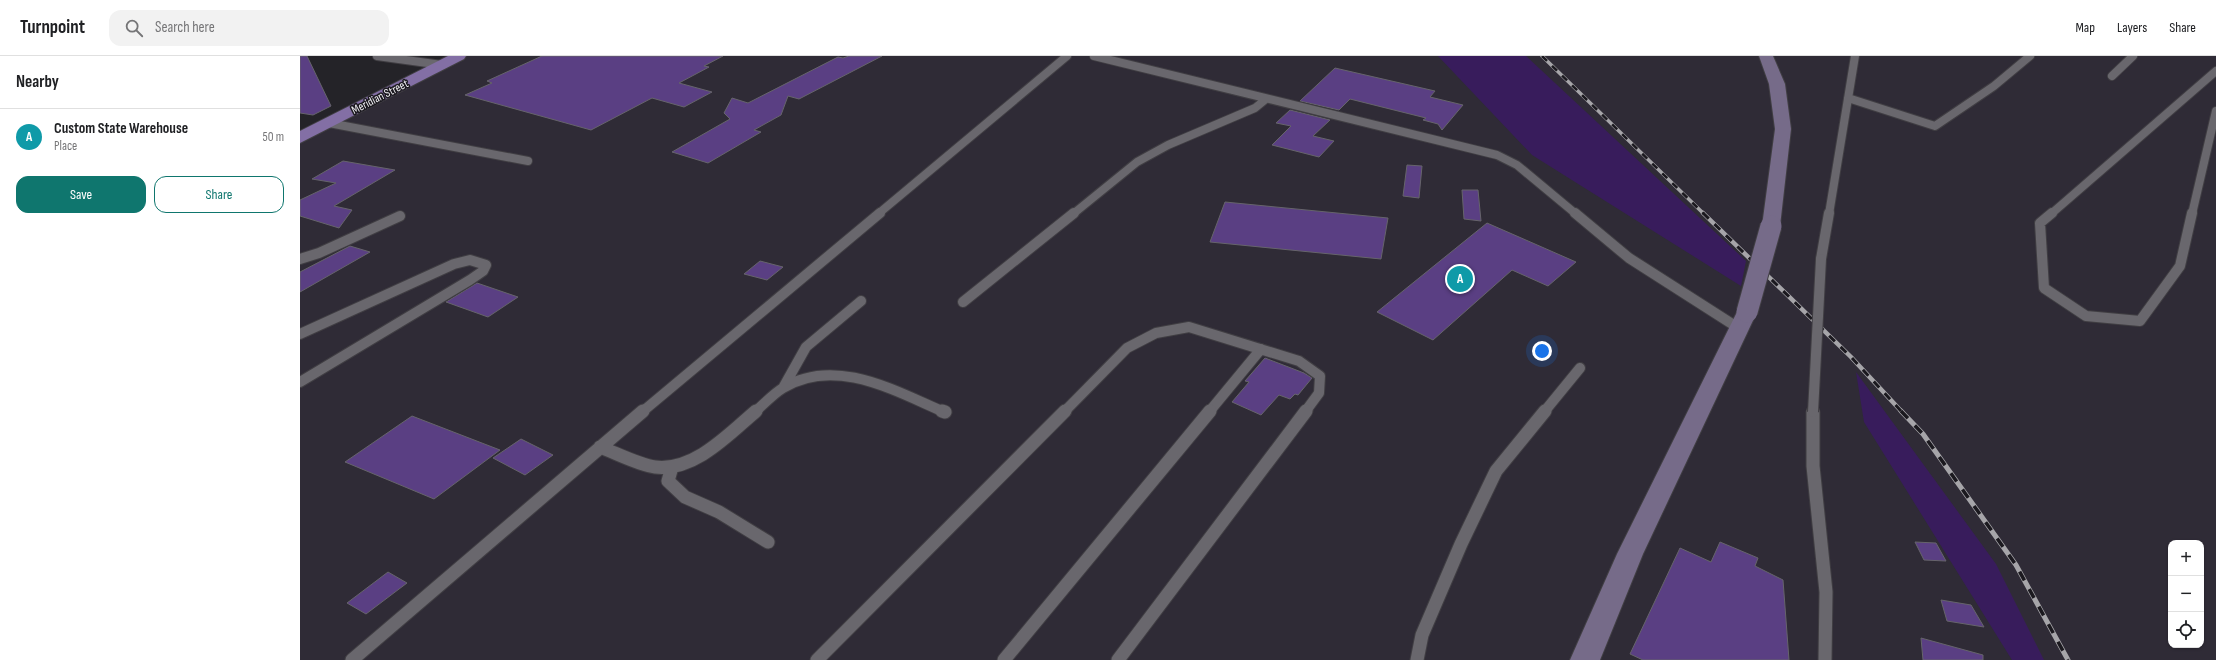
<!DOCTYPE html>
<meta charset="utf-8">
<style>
body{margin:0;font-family:"Sofia Sans Condensed",sans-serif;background:#f2f2f2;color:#202124}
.controls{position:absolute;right:12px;bottom:12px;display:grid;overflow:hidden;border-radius:8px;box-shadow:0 1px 3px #0004}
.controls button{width:36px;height:36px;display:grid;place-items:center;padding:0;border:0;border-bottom:1px solid #e0e0e0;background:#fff;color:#202124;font:20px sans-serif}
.you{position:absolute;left:1242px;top:295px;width:14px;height:14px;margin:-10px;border:3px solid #fff;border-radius:50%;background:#1a73e8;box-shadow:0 0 0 6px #1a73e833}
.badge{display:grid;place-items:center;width:26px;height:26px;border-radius:50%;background:#0f766e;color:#fff;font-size:13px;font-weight:700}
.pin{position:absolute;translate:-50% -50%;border:2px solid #fff;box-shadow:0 1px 4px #0006}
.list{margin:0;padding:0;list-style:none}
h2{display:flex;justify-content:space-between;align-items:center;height:52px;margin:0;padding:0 16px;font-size:17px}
h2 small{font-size:13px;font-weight:400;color:#757577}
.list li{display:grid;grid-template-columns:26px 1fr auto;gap:12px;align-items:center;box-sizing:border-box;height:56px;padding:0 16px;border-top:1px solid #e0e0e0}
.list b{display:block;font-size:15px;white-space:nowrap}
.list p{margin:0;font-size:13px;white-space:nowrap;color:#757577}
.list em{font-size:13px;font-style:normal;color:#757577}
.actions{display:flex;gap:8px;padding:12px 16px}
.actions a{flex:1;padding:9px 0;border:1px solid #0f766e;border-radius:12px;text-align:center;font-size:14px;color:#0f766e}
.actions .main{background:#0f766e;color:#fff}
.icon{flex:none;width:22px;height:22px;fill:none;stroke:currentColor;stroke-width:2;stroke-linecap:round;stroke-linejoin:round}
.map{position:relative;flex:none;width:1916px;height:604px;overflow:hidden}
header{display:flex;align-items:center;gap:24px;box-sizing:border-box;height:56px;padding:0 20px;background:#fff;border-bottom:1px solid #e0e0e0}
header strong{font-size:19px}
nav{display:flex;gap:22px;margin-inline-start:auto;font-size:14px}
.search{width:280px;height:36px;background:#f2f2f2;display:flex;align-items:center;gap:10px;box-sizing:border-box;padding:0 14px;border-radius:12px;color:#757577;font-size:15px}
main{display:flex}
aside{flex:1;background:#fff}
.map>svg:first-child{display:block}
.built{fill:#2f2b36;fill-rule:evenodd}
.green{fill:#381c5c}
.building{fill:#5a3f83;stroke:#66646b}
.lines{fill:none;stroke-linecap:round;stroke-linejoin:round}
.service-far2-casing{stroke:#403e43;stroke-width:10}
.service-far1-casing{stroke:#403e43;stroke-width:12}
.service-casing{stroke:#403e43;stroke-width:15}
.secondary-casing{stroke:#403e43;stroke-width:2}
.primary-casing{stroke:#403e43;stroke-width:2}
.service-far2{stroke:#69676d;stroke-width:8}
.service-far1{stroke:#69676d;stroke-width:10}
.service{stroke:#69676d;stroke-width:13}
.secondary{fill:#766b89;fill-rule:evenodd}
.primary{fill:#836fa5;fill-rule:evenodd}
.rail-far2-casing{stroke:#a6a5a9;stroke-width:3.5}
.rail-far1-casing{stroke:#a6a5a9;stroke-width:4.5}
.rail-casing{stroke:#a6a5a9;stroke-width:5}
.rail-far2{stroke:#1b191f;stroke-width:2.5;stroke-dasharray:7;stroke-linecap:butt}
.rail-far1{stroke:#1b191f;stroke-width:3;stroke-dasharray:8;stroke-linecap:butt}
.rail{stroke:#1b191f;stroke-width:3.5;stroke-dasharray:10;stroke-linecap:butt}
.service-bridge-casing{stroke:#403e43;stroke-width:12;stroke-linecap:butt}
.secondary-bridge-casing{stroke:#403e43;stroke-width:23;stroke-linecap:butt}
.service-bridge{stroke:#69676d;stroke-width:10}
.secondary-bridge{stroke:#766b89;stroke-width:21}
.labels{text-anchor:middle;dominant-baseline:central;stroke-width:3;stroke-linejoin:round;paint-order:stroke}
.far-street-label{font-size:12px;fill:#f1f0f4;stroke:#1b191f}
</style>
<header>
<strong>Turnpoint</strong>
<div class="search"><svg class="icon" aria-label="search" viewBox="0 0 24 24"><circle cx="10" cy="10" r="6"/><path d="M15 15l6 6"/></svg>Search here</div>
<nav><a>Map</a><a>Layers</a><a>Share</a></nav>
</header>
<main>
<aside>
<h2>Nearby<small></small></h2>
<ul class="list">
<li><span class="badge" style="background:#0f9aa8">A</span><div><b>Custom State Warehouse</b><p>Place</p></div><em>50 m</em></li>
</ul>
<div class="actions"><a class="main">Save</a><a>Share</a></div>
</aside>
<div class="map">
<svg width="1916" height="604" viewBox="0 0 1916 604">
<rect width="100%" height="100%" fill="#242328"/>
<!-- built -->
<path class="built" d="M156 0H1916V604H0V80ZM1871 487H1901V589H1871Z"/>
<!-- green -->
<path class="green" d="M1138 0H1226L1446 205 1441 230 1232 99Z
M1556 316 1696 508 1744 604H1712L1564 366Z"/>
<!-- building -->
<path class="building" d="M0 0H7L31 50 13 59 0 57Z
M242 0H423L404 10 409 11 379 27 412 36 384 51 352 42 291 74 165 39 192 27 187 25Z
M549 0H582L499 43 488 40 481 59 454 74 461 76 408 107 372 96 430 63 424 57 432 42 448 47 538 1 543 2Z
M1035 12 1135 35 1130 41 1163 49 1142 74 1138 68 1123 64 1126 62 1050 43 1039 54 1000 45Z
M990 54 1030 64 1013 80 1034 85 1019 101 972 89 991 70 976 67Z
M43 105 95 114 34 150 52 154 39 172 0 160V144L36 127 12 123Z
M1107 109 1122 110 1119 142 1103 140Z
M1162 134H1178L1181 165 1164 163Z
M925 146 1088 162 1081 203 910 186Z
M1187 167 1276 206 1248 230 1212 214 1133 284 1077 256Z
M50 190 70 196 0 236V216Z
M460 205 483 211 467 224 444 218Z
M177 227 218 241 188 261 146 246Z
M965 302 1004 317 1012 322 998 339 995 338 990 343 979 339 961 359 932 346 949 326 945 325Z
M112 360 200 394 134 443 45 406Z
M221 383 253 399 225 419 193 402Z
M1420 486 1458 502 1455 510 1483 524 1489 604H1343L1330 598 1380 492 1411 506Z
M1615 486 1636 487 1646 505 1624 504Z
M88 516 107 527 66 558 47 547Z
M1641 544 1671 549 1684 571 1647 565Z
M1621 582 1683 599V604H1623Z"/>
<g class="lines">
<!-- service-far2 casing -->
<g class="service-far2-casing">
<path id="service-far2" d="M77 0 142 9
M794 0 1197 99 1217 109 1276 158
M1812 20 1833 0
M1548 42 1635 70 1694 30 1730 0
M29 67 228 105
M578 158 767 0
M773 158 837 106 868 89 955 52 966 43
M1529 158 1555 0
M1751 158 1916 15
M1892 158 1916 55"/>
</g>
<!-- service-far1 casing -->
<g class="service-far1-casing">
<path id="service-far1" d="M1275 157 1329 202 1440 273
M1752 157 1740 167 1744 232 1786 260 1840 265 1880 210 1892 157
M0 203 19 197 100 160
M1521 203 1529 157
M663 246 774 157
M0 278 154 208 170 204 186 209 183 215 170 224 0 326
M483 332 506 291 561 245
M342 356 580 157
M455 356C464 348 473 338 483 332 535 300 595 335 644 356
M764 356 827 292 856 277 889 271 999 305 1020 320 1019 337 1005 356
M909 356 961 293
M1244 356 1280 312"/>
</g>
<!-- service casing -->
<g class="service-casing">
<path id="service" d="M642 355 645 356
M1513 356V410L1526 536 1525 604
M300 391C316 397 339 409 355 411 394 416 429 378 456 355
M372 411 368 425 385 441 419 456 468 486
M52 604 343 355
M517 604 765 355
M704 604 910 355
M818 604 1006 355
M1117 604 1122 579 1161 488 1196 415 1245 355"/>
</g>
<!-- secondary casing -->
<g class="secondary-casing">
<path id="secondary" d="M1459 0H1473L1485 28 1491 73 1480 170 1478 174 1471 176 1464 174 1462 170 1475 73 1469 28Z
M1447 249 1454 251 1457 256 1343 498 1300 604H1270L1317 498 1437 256 1440 251Z"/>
</g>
<!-- primary casing -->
<g class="primary-casing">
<path id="primary" d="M148 0H166L164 3 0 87V75Z"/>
</g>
<!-- service-far2 -->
<use href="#service-far2" class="service-far2"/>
<!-- service-far1 -->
<use href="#service-far1" class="service-far1"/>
<!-- service -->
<use href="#service" class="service"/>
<!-- secondary -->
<use href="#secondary" class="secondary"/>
<!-- primary -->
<use href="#primary" class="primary"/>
<!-- rail-far2 casing -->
<g class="rail-far2-casing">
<path id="rail-far2" d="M1242 0 1404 158"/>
</g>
<!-- rail-far1 casing -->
<g class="rail-far1-casing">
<path id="rail-far1" d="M1403 157 1551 301 1602 356"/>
</g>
<!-- rail casing -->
<g class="rail-casing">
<path id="rail" d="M1601 355 1623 378 1716 509 1768 604"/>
</g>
<!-- rail-far2 -->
<use href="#rail-far2" class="rail-far2"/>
<!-- rail-far1 -->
<use href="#rail-far1" class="rail-far1"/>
<!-- rail -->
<use href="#rail" class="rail"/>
<!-- service-bridge casing -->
<g class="service-bridge-casing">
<path id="service-bridge" d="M1513 356 1521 203"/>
</g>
<!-- secondary-bridge casing -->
<g class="secondary-bridge-casing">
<path id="secondary-bridge" d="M1447 256 1471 170"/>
</g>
<!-- service-bridge -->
<use href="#service-bridge" class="service-bridge"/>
<!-- secondary-bridge -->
<use href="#secondary-bridge" class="secondary-bridge"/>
</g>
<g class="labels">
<!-- far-street labels -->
<g class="far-street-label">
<text transform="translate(80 41) rotate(-27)">Meridian Street</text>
</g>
</g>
</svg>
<div class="controls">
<button>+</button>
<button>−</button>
<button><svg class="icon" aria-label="locate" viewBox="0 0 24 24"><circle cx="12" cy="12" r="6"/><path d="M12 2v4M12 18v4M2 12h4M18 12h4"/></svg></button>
</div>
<div class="you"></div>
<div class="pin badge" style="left:1160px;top:223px;background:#0f9aa8">A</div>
</div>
</main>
